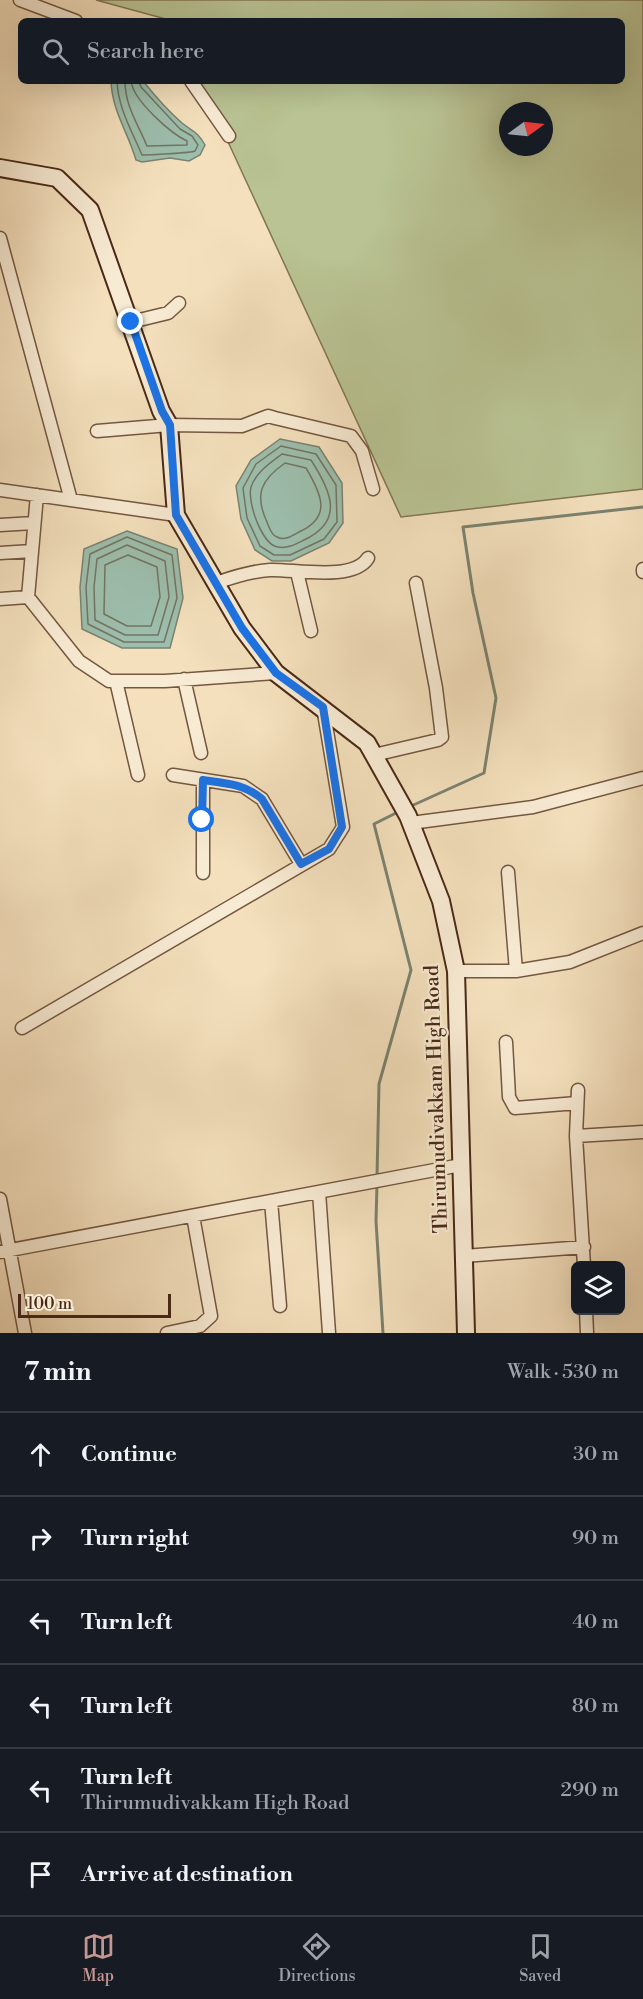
<!DOCTYPE html>
<meta charset="utf-8">
<style>
body{margin:0;font-family:"Libre Bodoni",serif;background:#20242c;color:#f1f3f6}
.controls{position:absolute;right:18px;bottom:18px;display:grid;overflow:hidden;border-radius:9px;box-shadow:0 6px 24px #0002}
.controls button{width:54px;height:54px;display:grid;place-items:center;padding:0;border:0;border-bottom:2px solid #363941;background:#171b24;color:#f1f3f6;font:30px sans-serif}
.compass{position:absolute;left:499px;top:102px;width:54px;height:54px;border-radius:50%;background:#171b24;box-shadow:0 6px 24px #0002;rotate:75deg}
.scale{position:absolute;left:18px;bottom:15px;width:153px;box-sizing:border-box;padding-left:6px;border:3px solid #4a2916;border-top:0;font-size:16px;line-height:21px;white-space:nowrap;color:#4a2916;-webkit-text-stroke:4px #f8ebd4;paint-order:stroke}
.stop{position:absolute;width:18px;height:18px;margin:-14px;border:4px solid #1a73e8;border-radius:50%;background:#fff}
.stop.end{background:#1a73e8;border-color:#fff;box-shadow:0 2px 6px #0008}
.list{margin:0;padding:0;list-style:none}
h2{display:flex;justify-content:space-between;align-items:center;height:78px;margin:0;padding:0 24px;font-size:26px}
h2 small{font-size:20px;font-weight:400;color:#9ea1a6}
.list li{display:grid;grid-template-columns:39px 1fr auto;gap:18px;align-items:center;box-sizing:border-box;height:84px;padding:0 24px;border-top:2px solid #363941}
.list b{display:block;font-size:22px;white-space:nowrap}
.list p{margin:0;font-size:20px;white-space:nowrap;color:#9ea1a6}
.list em{font-size:20px;font-style:normal;color:#9ea1a6}
.icon{flex:none;width:33px;height:33px;fill:none;stroke:currentColor;stroke-width:2;stroke-linecap:round;stroke-linejoin:round}
.map{position:relative;flex:none;width:643px;height:1333px;overflow:hidden}
.search{position:absolute;background:#171b24;box-shadow:0 6px 24px #0002;left:18px;right:18px;top:18px;height:66px;display:flex;align-items:center;gap:15px;box-sizing:border-box;padding:0 21px;border-radius:9px;color:#9ea1a6;font-size:22px}
.sheet{height:582px;background:#171b24}
nav{display:flex;justify-content:space-around;align-items:center;box-sizing:border-box;height:84px;border-top:2px solid #363941;background:#171b24;font-size:16px;color:#9ea1a6}
nav a{display:grid;justify-items:center;gap:3px}
nav .on{color:#c59692}
.map>svg:first-child{display:block}
.green{fill:#b9c393;stroke:#827654;stroke-width:1.5;fill-rule:evenodd}
.water{fill:#9cbeac;stroke:#7b8270;stroke-width:1.5}
.lines{fill:none;stroke-linecap:round;stroke-linejoin:round}
.shore{stroke:#737461;stroke-width:1.5}
.stream{stroke:#7b8270;stroke-width:3}
.street-casing{stroke:#745740;stroke-width:15}
.secondary-casing{stroke:#4a2916;stroke-width:20}
.street{stroke:#f8ebd4;stroke-width:12}
.secondary{stroke:#f8ebd4;stroke-width:16}
.route{stroke:#1a73e8;stroke-width:8}
.labels{text-anchor:middle;dominant-baseline:central;stroke-width:4.5;stroke-linejoin:round;paint-order:stroke}
.street-label{font-size:20px;fill:#4a2916;stroke:#f8ebd4}
</style>
<div class="map">
<svg width="643" height="1333" viewBox="0 0 643 1333">
<rect width="100%" height="100%" fill="#f4e0bd"/>
<filter id="stains"><feTurbulence type="fractalNoise" baseFrequency=".00333" numOctaves="4"/><feColorMatrix values="0 0 0 0 .2 0 0 0 0 .09 0 0 0 0 .02 0 0 0 .5 -.17"/></filter>
<radialGradient id="worn" r=".72"><stop offset=".6" stop-color="#630" stop-opacity="0"/><stop offset="1" stop-color="#630" stop-opacity=".3"/></radialGradient>
<!-- green -->
<path class="green" d="M96 0H643V489L401 517 200 81H622V21H173ZM508 111H544V147H508Z"/>
<!-- water -->
<path class="water" d="M111 81H143C155 96 168 111 182 123 193 132 197 131 205 145L200 155 189 161 170 158 142 162 136 160C128 132 112 111 111 81Z
M280 439 319 447 342 483 343 523 329 543 291 561H272L255 550 241 519 236 486 251 460Z
M127 531 177 549 183 598 170 648H122L82 629 80 587 84 549Z"/>
<g class="lines">
<!-- shore -->
<path class="shore" d="M117 81C118 108 132 131 142 155 148 155 191 153 195 151L198 145 192 136 180 129 141 87 139 81
M125 81C125 106 138 124 147 146L187 145V141C170 133 133 100 131 81
M281 446 316 454 336 485 337 522 324 539 290 555H274L260 546 247 518 243 488 256 464Z
M282 454 311 460C331 491 345 521 304 540 296 544 287 549 278 547 262 545 247 502 251 487 256 472 270 463 282 454Z
M285 463 306 468C322 495 332 517 299 532 292 536 284 541 277 537 271 535 269 527 267 522 254 494 261 480 285 463Z
M127 537 172 555 177 598 164 642H124L88 624 86 587 90 554Z
M127 545 165 561 169 597 158 635H125L95 620 94 587 97 559Z
M128 555 157 567 160 597 151 626H127L104 614 105 565Z"/>
<!-- stream -->
<path class="stream" d="M409 807 484 773 496 698 473 593 463 527 643 507
M377 1177 379 1084 411 970 374 824 400 811
M377 1184 376 1221 383 1333"/>
<!-- street casing -->
<g class="street-casing">
<path id="street" d="M20 0 76 21
M191 81 229 136
M0 238 71 500
M131 322 168 313 179 303
M97 431 169 425 242 426 268 416 275 418 351 436 362 451 373 489
M0 490 176 515
M0 525 34 523
M0 553 32 551
M643 569V572
M297 572 311 631
M216 583C233 577 251 571 270 570 294 569 353 582 368 558
M28 597 79 661 109 681H165L276 673
M0 599 28 597 37 495
M184 679 201 753
M116 681 138 775
M374 755 438 740 442 737 436 688 416 583
M173 775 243 786 262 799 301 864
M203 780V873
M411 823 533 807 643 778
M508 872 516 971
M456 971H516L570 962 643 933
M22 1028 329 849 343 827 323 707
M506 1042 509 1097 515 1108 577 1103
M578 1090 576 1136 584 1266
M576 1136 643 1132
M319 1192 329 1333
M0 1199 25 1333
M271 1201 280 1306
M0 1252 461 1165
M464 1256 584 1247
M586 1310 587 1333
M167 1333 200 1326 211 1316 193 1216"/>
</g>
<!-- secondary casing -->
<g class="secondary-casing">
<path id="secondary" d="M0 168 57 178 90 210 161 411 169 425 176 515 242 628 276 673 367 743 408 816 441 901 456 971 466 1333"/>
</g>
<!-- street -->
<use href="#street" class="street"/>
<!-- secondary -->
<use href="#secondary" class="secondary"/>
</g>
<g class="lines">
<!-- route -->
<path class="route" d="M131 322 162 411 170 425 176 515 242 628 276 673 323 707 342 827 329 849 301 864 262 799C245 784 225 783 203 780L202 820"/>
</g>
<g class="labels">
<!-- street labels -->
<g class="street-label">
<text transform="translate(437 1099) rotate(-92)">Thirumudivakkam High Road</text>
</g>
</g>
<rect width="100%" height="100%" filter="url(#stains)"/>
<rect width="100%" height="100%" fill="url(#worn)"/>
</svg>
<div class="controls">
<button><svg class="icon" aria-label="layers" viewBox="0 0 24 24"><path d="M12 4l9 5-9 5-9-5zM3 14l9 5 9-5"/></svg></button>
</div>
<svg class="compass" viewBox="-18 -18 36 36"><path d="M0-13l5 13h-10z" fill="#e53935"/><path d="M0 13l5-13h-10z" fill="#9ea1a6"/></svg>
<div class="scale">100 m</div>
<div class="stop" style="left:202px;top:820px"></div>
<div class="stop end" style="left:131px;top:322px"></div>
<div class="search"><svg class="icon" aria-label="search" viewBox="0 0 24 24"><circle cx="10" cy="10" r="6"/><path d="M15 15l6 6"/></svg>Search here</div>
</div>
<section class="sheet">
<h2>7 min<small>Walk · 530 m</small></h2>
<ul class="list">
<li><svg class="icon" aria-label="ahead" viewBox="0 0 24 24"><path d="M12 20V5M6 11l6-6 6 6"/></svg><div><b>Continue</b></div><em>30 m</em></li>
<li><svg class="icon" aria-label="right" viewBox="0 0 24 24"><path d="M7 20v-9h11M14 6l5 5-5 5"/></svg><div><b>Turn right</b></div><em>90 m</em></li>
<li><svg class="icon" aria-label="left" viewBox="0 0 24 24"><path d="M17 20v-9H6M10 6l-5 5 5 5"/></svg><div><b>Turn left</b></div><em>40 m</em></li>
<li><svg class="icon" aria-label="left" viewBox="0 0 24 24"><path d="M17 20v-9H6M10 6l-5 5 5 5"/></svg><div><b>Turn left</b></div><em>80 m</em></li>
<li><svg class="icon" aria-label="left" viewBox="0 0 24 24"><path d="M17 20v-9H6M10 6l-5 5 5 5"/></svg><div><b>Turn left</b><p>Thirumudivakkam High Road</p></div><em>290 m</em></li>
<li><svg class="icon" aria-label="arrive" viewBox="0 0 24 24"><path d="M6 21V4h12l-3 4 3 4H6"/></svg><div><b>Arrive at destination</b></div></li>
</ul>
</section>
<nav>
<a class="on"><svg class="icon" aria-label="map" viewBox="0 0 24 24"><path d="M3 6l6-2 6 2 6-2v14l-6 2-6-2-6 2zM9 4v14M15 6v14"/></svg>Map</a>
<a><svg class="icon" aria-label="directions" viewBox="0 0 24 24"><path d="M12 3l9 9-9 9-9-9zM9 14v-3h6M13 9l2 2-2 2"/></svg>Directions</a>
<a><svg class="icon" aria-label="saved" viewBox="0 0 24 24"><path d="M7 4h10v16l-5-4-5 4z"/></svg>Saved</a>
</nav>
